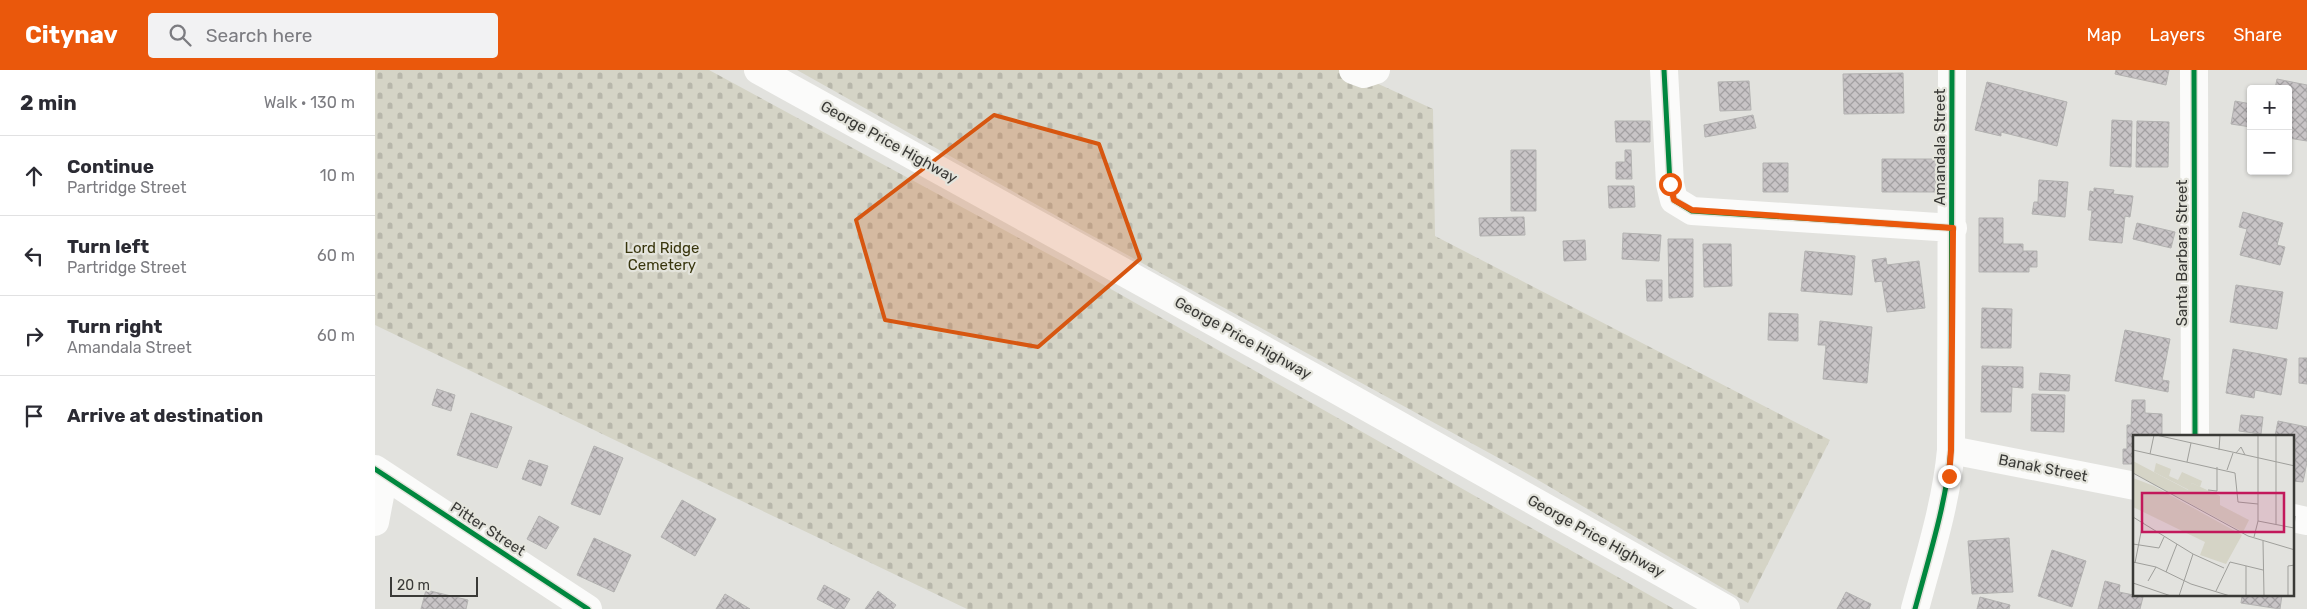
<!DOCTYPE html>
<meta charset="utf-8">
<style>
body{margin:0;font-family:Rubik,sans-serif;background:#f2f2f3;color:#2b2b33}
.controls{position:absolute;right:15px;top:15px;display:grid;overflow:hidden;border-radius:5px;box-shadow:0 1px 4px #0004}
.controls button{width:45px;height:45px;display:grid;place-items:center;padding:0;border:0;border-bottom:1px solid #e1e1e2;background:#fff;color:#2b2b33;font:25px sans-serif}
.scale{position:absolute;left:15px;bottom:12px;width:88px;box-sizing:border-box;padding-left:5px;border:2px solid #3a3a37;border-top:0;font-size:14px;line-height:18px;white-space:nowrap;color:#3a3a37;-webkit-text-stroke:4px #e4e4dc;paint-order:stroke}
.stop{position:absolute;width:15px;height:15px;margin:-11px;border:4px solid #ea580c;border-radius:50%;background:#fff}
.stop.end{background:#ea580c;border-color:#fff;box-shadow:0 1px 5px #0008}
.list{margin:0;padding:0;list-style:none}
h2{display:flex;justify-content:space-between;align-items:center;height:65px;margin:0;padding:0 20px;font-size:21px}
h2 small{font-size:16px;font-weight:400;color:#7c7c81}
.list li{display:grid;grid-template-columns:32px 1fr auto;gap:15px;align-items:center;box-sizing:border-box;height:80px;padding:0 20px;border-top:1px solid #e1e1e2}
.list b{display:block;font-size:19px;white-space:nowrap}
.list p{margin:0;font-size:16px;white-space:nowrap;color:#7c7c81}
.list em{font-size:16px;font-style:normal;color:#7c7c81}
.icon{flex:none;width:28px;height:28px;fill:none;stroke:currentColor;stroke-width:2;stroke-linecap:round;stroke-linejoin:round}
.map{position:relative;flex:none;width:1932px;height:539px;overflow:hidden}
header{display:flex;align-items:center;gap:30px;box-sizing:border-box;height:70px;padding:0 25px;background:#ea580c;color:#fff}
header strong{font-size:24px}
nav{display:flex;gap:28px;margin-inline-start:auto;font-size:18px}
.search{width:350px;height:45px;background:#f2f2f3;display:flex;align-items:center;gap:12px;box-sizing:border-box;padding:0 18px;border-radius:5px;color:#7c7c81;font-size:19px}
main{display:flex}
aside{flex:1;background:#fff}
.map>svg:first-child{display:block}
.cemetery{fill:url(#cemetery-stones)}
.building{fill:url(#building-cross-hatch);stroke:#b3b2b1}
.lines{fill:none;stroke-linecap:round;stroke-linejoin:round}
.minor{stroke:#fbfbfa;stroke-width:28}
.major{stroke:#fbfbfa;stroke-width:28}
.cycleway-casing{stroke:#e4e4dc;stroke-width:8}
.cycleway{stroke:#00873e;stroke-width:5}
.route{stroke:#ea580c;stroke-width:6}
.marked{fill:#d75610;fill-opacity:0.2;stroke:#d75610;stroke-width:4;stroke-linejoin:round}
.labels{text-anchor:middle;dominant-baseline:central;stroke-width:4.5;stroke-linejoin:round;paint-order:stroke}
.street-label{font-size:15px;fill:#3a3a37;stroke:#e4e4dc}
.park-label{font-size:15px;fill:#38350d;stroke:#e4e4dc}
.inset-road{fill:none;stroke:#9f9f9b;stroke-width:1}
.view{fill:#c2185b;fill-opacity:0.15;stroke:#c2185b;stroke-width:2.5}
.inset-edge{fill:none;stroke:#3a3a37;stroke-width:2.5}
</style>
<header>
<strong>Citynav</strong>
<div class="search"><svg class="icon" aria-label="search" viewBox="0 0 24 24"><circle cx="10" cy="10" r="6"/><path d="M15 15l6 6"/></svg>Search here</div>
<nav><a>Map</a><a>Layers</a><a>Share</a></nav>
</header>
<main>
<aside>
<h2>2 min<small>Walk · 130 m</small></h2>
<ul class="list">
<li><svg class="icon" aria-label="ahead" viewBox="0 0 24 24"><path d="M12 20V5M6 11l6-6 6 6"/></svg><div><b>Continue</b><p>Partridge Street</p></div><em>10 m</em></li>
<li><svg class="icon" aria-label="left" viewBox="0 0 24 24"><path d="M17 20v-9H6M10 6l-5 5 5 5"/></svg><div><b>Turn left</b><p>Partridge Street</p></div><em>60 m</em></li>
<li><svg class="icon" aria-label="right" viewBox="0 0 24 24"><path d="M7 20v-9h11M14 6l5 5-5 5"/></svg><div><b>Turn right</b><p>Amandala Street</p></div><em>60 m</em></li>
<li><svg class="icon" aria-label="arrive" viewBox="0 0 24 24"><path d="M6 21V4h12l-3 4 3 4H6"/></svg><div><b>Arrive at destination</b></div></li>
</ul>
</aside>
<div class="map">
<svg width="1932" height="539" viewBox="0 0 1932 539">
<defs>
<pattern id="cemetery-stones" width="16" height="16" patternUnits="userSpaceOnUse" patternTransform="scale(1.25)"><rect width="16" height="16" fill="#d5d4c6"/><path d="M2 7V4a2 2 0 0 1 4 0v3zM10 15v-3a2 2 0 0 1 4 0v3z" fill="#b8b7ab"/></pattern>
<pattern id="building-cross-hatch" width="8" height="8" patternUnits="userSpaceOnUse" patternTransform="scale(1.25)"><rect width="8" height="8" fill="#c8c4c6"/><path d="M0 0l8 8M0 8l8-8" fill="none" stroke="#a3a0a2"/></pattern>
</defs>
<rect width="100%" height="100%" fill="#e2e2de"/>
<!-- cemetery -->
<path class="cemetery" d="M0 0H334L690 193 1299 539H592L0 255Z
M422 0H973L1058 39 1060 166 1455 370 1373 533 1151 403 703 158Z"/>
<!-- building -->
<path class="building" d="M1741 0H1794L1791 15 1740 4Z
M1528 3 1529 43 1469 44 1468 4Z
M1902 9 1932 15V71L1913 68V19H1900Z
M1374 11 1376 40 1345 41 1343 12Z
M1612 12 1692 32 1682 76 1626 62V66L1600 60Z
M1860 31 1876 34V57L1856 54Z
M1378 45 1381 58 1330 67 1329 55Z
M1737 50 1757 51 1756 97 1735 96Z
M1240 51H1275V72H1241Z
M1762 51 1794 52 1793 97H1761Z
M1136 80H1161V141H1136Z
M1250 80H1256L1257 109H1241V92H1250Z
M1507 89H1561V122H1507Z
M1388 93H1413V122H1388Z
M1664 110 1693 112 1690 147 1657 144 1659 132H1663Z
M1233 116H1259L1260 137 1234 138Z
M1719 118 1739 120 1738 124 1758 126 1755 147 1750 146 1747 173 1714 170 1717 140H1713L1715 121 1719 122Z
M1868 142 1908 153 1902 175 1910 177 1905 195 1865 185 1872 159 1864 157Z
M1149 147 1150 165 1105 166 1104 148Z
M1604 148H1628V174H1648V181H1662V197H1654V202H1604Z
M1762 153 1800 162 1796 178 1758 169Z
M1248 163 1286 165 1284 191 1247 189Z
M1293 169H1318V227L1294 228Z
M1210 170 1211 190 1189 191 1188 171Z
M1328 174H1356L1357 216 1329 217Z
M1430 181 1480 186 1477 225 1426 221Z
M1511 188 1512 195 1544 191 1550 238 1512 242 1507 211 1500 212 1497 190Z
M1271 210H1287V231H1272Z
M1861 215 1908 222 1902 259 1855 252Z
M1607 238 1637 239 1636 278H1606Z
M1394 243 1423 244V271L1393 270Z
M1445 251 1497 257 1492 313 1448 309 1451 275H1443Z
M1750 260 1795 269 1787 310 1794 311 1793 322 1740 311Z
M1858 279 1912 289 1906 325 1880 320 1879 328 1851 323Z
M1924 288H1932V314L1924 313Z
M1607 296 1648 297V318L1637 317 1636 342H1606Z
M1665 303 1695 305 1694 321 1664 320Z
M62 319 80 325 76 341 57 335Z
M1657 324 1690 325 1689 362 1656 361Z
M1757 330H1770V343L1787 344V366H1760V394H1748V379H1752V355H1756Z
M96 343 137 357 122 398 82 385Z
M1866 345 1888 347 1886 364 1864 361Z
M1903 351 1932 357V392L1928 412 1918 411V366H1900Z
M219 376 248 388 225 445 196 434Z
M154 390 173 396 166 416 147 409Z
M307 430 341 449 320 486 286 467Z
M164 446 184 457 171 479 152 469Z
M219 468 256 485 239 522 202 505Z
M1634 468 1638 522 1597 524 1593 471Z
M1677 480 1711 491 1697 537 1663 526Z
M1730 511 1745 515 1744 522 1768 527 1765 539H1723Z
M449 515 475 529 469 539H461L442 529Z
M51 520 93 530 91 539H46Z
M503 521 521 535 518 539H490Z
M1471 522 1496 534 1494 539H1462Z
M350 524 375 539H341Z
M1874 525H1907L1905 539 1866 533 1867 526 1873 527Z
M1605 527 1635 535 1634 539H1602Z"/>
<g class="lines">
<!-- minor -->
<path class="minor" d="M978 0 989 4 1001 0
M1289 0 1295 114 1299 130 1317 141 1578 158
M1819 0 1820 366
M1576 380 1760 416
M0 399 213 539
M1918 448 1932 451
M0 452 9 405
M1540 539C1554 487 1571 434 1576 380L1577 0"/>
<!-- major -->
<path class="major" d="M383 0 949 313 1351 539"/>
<!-- cycleway casing -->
<g class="cycleway-casing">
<path id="cycleway" d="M1289 0 1295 114 1299 130 1317 141 1578 158
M1819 0 1820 366
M0 399 213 539
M1540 539C1554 487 1571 434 1576 380L1577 0"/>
</g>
<!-- cycleway -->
<use href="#cycleway" class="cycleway"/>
</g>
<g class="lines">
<!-- route -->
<path class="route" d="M1295 114 1299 130 1317 140 1578 158 1576 380 1574 406"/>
</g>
<!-- marked area -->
<path class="marked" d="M619 45 724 74 765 189 663 277 510 250 481 150Z"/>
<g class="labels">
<!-- street labels -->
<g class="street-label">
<text transform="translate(514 72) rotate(29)">George Price Highway</text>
<text transform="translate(1565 77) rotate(-90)">Amandala Street</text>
<text transform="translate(1807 183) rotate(-90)">Santa Barbara Street</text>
<text transform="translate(868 268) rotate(29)">George Price Highway</text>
<text transform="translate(1668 398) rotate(11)">Banak Street</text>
<text transform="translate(113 459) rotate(33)">Pitter Street</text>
<text transform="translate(1221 466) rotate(29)">George Price Highway</text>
</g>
<!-- park labels -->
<g class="park-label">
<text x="287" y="178">Lord Ridge<tspan x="287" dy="17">Cemetery</tspan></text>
</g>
</g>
<!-- overview -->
<g transform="translate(1758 365)">
<rect width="161" height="161" fill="#e2e2de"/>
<path d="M23 28 38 34 36 41 45 45 49 37 69 46 67 52 59 48 56 55 21 37Z" fill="#d5d4c6"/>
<path d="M0 26 55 55 59 48 87 61V70L116 85 110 97 0 38ZM0 43 21 51 109 100 93 129 67 120 72 107 0 72Z" fill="#d5d4c6"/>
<path class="inset-road" d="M23 0 162 31M0 15 102 38 105 67 125 69M86 15 87 0M103 18 108 12 112 20M17 19 21 0M54 27 58 8M94 35 100 18M0 38 115 101 162 115M75 55 84 56V32M0 82 60 119 91 133M125 86 161 93 162 81M143 89V0M121 102 125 86V0M130 106 131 161M0 109 26 113 31 102M0 127 23 132 58 149 97 161M2 128 10 87M113 131V161M33 137 44 109M15 146 23 132M0 148 38 161M83 156 97 127 130 135M46 161 60 119M155 161V131L162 130"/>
<path class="view" d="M9 58H151V97H9Z"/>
<rect width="161" height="161" class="inset-edge"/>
</g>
</svg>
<div class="controls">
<button>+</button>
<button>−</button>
</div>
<div class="scale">20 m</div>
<div class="stop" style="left:1295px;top:114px"></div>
<div class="stop end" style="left:1574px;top:406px"></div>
</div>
</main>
